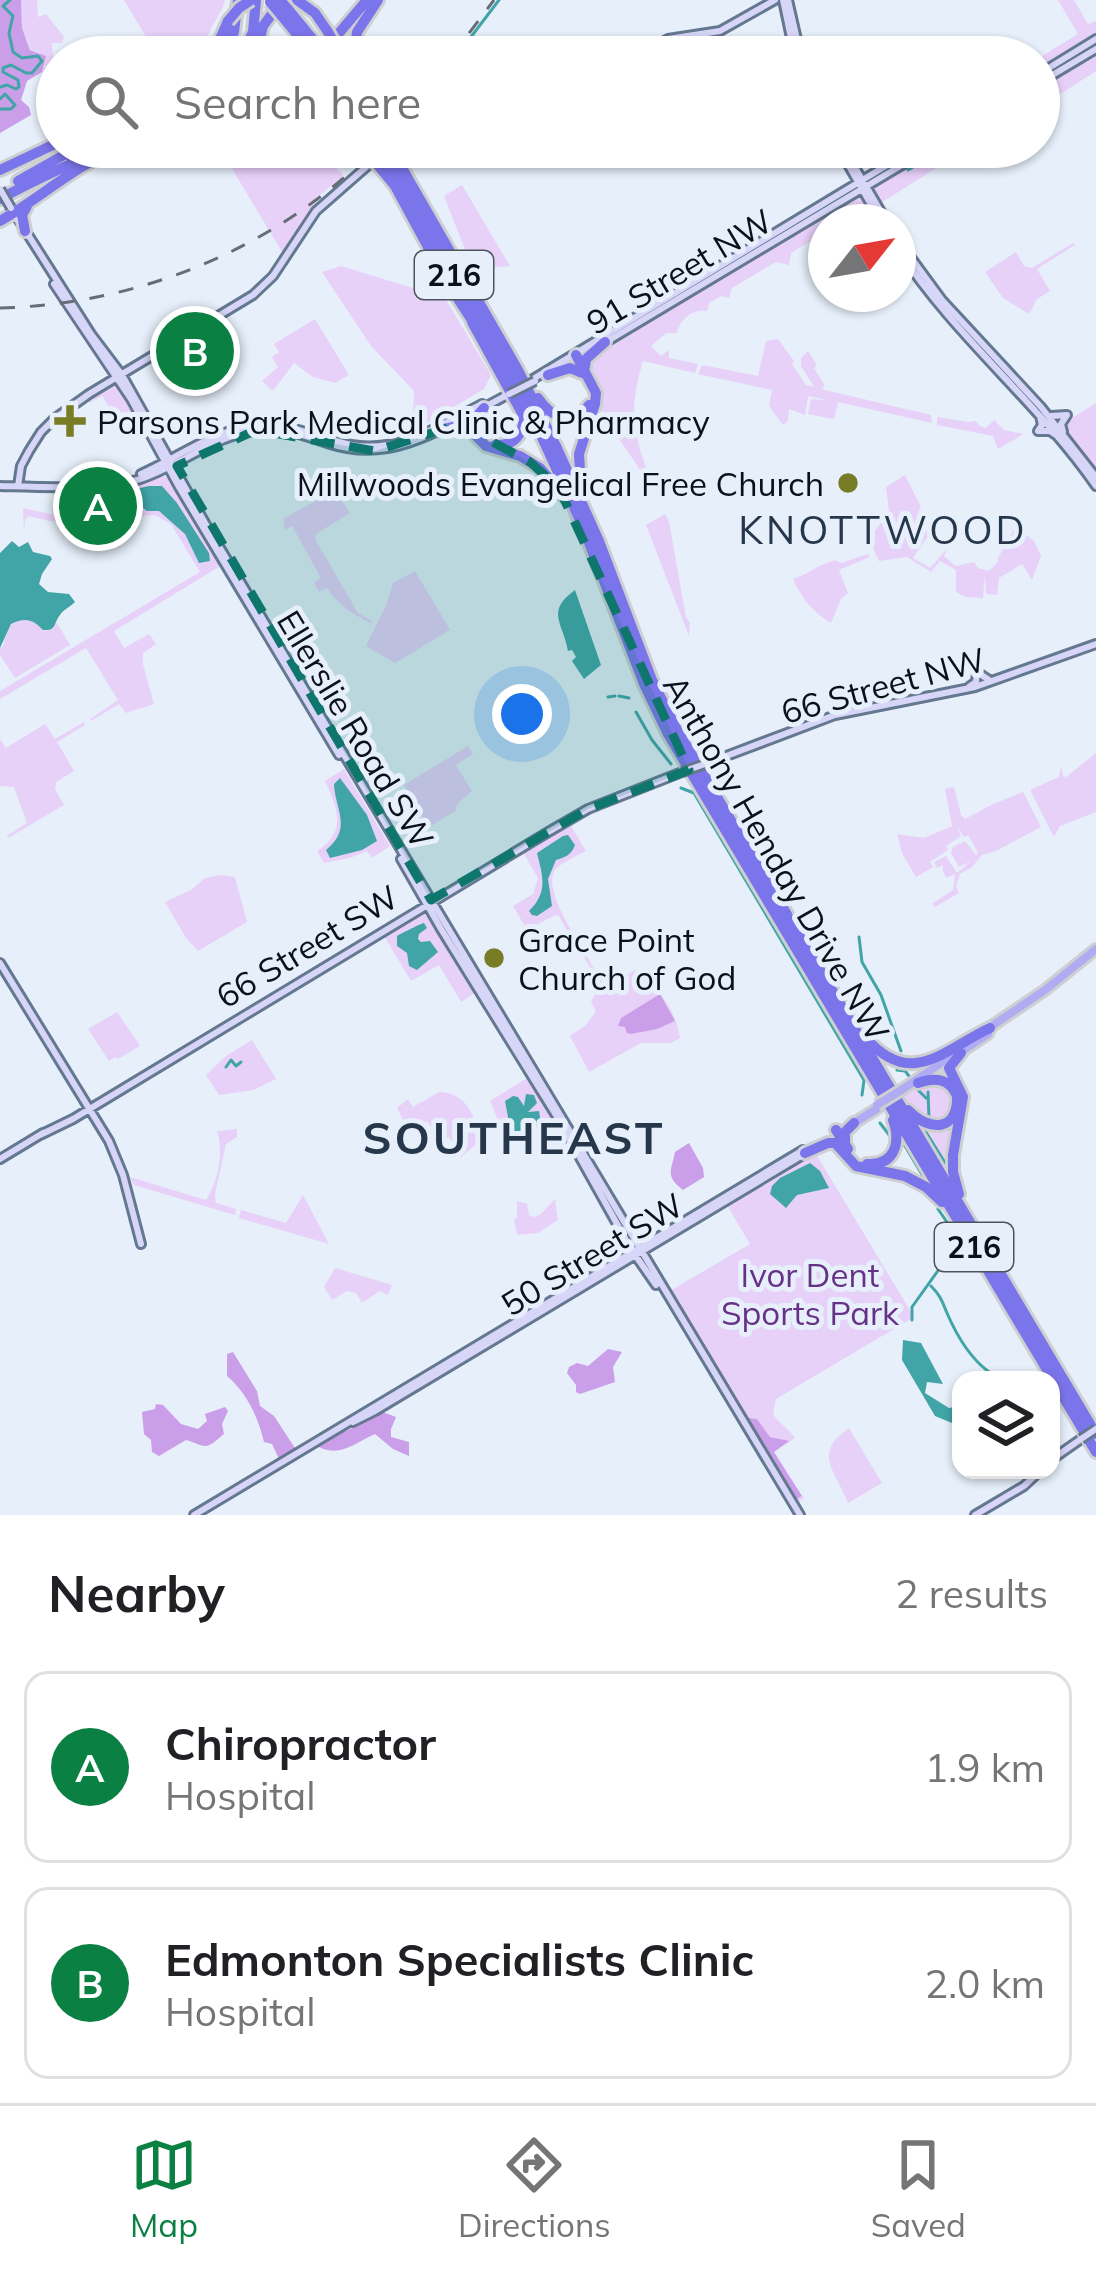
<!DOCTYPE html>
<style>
body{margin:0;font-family:Mulish,sans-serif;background:#f6f6f6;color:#202124}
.controls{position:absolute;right:36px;bottom:36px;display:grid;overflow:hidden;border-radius:24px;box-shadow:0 3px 9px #0004}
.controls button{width:108px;height:108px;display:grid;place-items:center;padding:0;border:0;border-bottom:3px solid #e0e0e0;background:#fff;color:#202124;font:60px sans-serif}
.compass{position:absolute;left:808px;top:204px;width:108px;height:108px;border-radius:50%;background:#fff;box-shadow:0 3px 9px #0004;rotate:59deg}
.you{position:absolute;left:522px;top:714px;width:42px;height:42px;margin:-30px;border:9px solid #fff;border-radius:50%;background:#1a73e8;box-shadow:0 0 0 18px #1a73e833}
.badge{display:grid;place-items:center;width:78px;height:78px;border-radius:50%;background:#0b8043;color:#fff;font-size:39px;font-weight:700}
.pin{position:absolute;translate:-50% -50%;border:6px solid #fff;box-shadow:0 3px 12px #0006}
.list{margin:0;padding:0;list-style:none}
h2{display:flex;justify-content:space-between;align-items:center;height:156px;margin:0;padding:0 48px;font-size:51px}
h2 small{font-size:39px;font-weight:400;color:#757577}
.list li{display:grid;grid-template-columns:78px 1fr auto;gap:36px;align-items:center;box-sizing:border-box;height:192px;margin:0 24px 24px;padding:0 24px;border:3px solid #e0e0e0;border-radius:24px}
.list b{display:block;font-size:45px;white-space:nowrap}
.list p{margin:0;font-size:39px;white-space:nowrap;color:#757577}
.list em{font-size:39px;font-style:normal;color:#757577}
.icon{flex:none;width:66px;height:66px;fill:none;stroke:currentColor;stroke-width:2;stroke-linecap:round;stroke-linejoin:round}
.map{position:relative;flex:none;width:1096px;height:1515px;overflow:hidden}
.search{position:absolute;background:#fff;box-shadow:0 3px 9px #0004;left:36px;right:36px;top:36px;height:132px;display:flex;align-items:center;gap:30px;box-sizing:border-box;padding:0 42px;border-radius:66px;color:#757577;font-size:45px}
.sheet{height:588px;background:#fff}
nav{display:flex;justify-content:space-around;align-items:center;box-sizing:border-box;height:168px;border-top:3px solid #e0e0e0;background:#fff;font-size:33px;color:#757577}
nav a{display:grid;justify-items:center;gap:6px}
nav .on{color:#0b8043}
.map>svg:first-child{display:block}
.green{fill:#e8d1f9}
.forest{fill:#cb9ee9}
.water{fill:#41a5a7}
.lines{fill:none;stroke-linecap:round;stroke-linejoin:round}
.stream{stroke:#41a5a7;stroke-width:3}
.secondary-casing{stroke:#647890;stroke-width:12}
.primary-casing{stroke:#cecfd1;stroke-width:14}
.highway-casing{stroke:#cecfd1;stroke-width:16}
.secondary{stroke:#d7d6f9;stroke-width:6}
.primary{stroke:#b0acf3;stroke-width:8}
.highway{stroke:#7b75eb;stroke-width:10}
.rail{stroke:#656d77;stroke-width:3;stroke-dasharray:15 15;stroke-linecap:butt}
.secondary-bridge-casing{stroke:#647890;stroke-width:12;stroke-linecap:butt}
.primary-bridge-casing{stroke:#cecfd1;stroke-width:14;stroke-linecap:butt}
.highway-bridge-casing{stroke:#cecfd1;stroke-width:16;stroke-linecap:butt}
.secondary-bridge{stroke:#d7d6f9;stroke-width:6}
.primary-bridge{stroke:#b0acf3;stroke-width:8}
.highway-bridge{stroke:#7b75eb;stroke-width:10}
.marked{fill:#0f766e;fill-opacity:0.2;stroke:#0f766e;stroke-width:9;stroke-dasharray:24 15;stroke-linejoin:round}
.poi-dot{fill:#787c25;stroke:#e6effa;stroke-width:4.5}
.labels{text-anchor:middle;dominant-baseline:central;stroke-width:10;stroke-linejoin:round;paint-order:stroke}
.shield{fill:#e6effa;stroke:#4c545d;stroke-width:3}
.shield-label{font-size:30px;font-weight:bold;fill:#0a111a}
.street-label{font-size:33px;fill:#0a111a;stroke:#e6effa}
.poi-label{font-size:33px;fill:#0a111a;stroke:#e6effa;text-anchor:start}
.park-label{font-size:33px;fill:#683188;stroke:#e6effa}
.quarter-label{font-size:39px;letter-spacing:3px;fill:#26374c;stroke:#e6effa}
.district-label{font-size:45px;font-weight:bold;letter-spacing:3px;fill:#26374c;stroke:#e6effa}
</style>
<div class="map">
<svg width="1096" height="1515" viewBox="0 0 1096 1515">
<rect width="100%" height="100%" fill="#e6effa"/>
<!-- green -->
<path class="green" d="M21 0H37L38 17 46 14 64 37 62 43H52L54 72H42L45 66 39 52 31 50 22 28Z
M124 0H225C223 10 217 17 212 27 197 60 193 57 158 57Z
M1058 0H1074L1088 24 1096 21V35L1039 69V58L1078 34Z
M1096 51V71L1040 107 1039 86Z
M219 147H303L321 156 343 174 342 178 314 199 315 207 282 252Z
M937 147H970L879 204 873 191 878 182Z
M462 185 510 266 485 268 466 252 444 196Z
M861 197 872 208C861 218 841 222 826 222V232L791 253 789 265 776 262 732 288 729 298 721 296 709 303 707 311C690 309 682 319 676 333H666L651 346 661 356 669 350V358L698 364 695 373 643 361C629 407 632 431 649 475L647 480C629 451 579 391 589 357L851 199Z
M1073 243 1075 245 1037 269 1050 291 1037 299 1029 314 1003 298 985 272 1016 252 1024 266 1032 268Z
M341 266 445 298 491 375 484 389 417 429 413 422 414 391 371 346 322 272Z
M315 319 349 375 335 383 313 377 294 363 273 391 262 381 278 367 272 357 279 352 274 344Z
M778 339 794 361 792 364 806 385 814 387 801 366V358L808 351 817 365 814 368 825 386 821 389 931 415 932 423 838 402 834 419 808 414 811 399 827 400 808 396 805 415 789 409 788 421 783 425 769 406 772 390 698 374 702 365 758 376 766 341Z
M117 379 140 418 123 429 102 396 89 403 87 399Z
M1096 403V473L1065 432 1064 423Z
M937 417 968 422 976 421 980 426 986 428 994 420 1004 430 1024 434 998 449 993 436 937 425Z
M160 475 171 479 222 565 114 631 124 648 149 634 156 644 143 653V664L154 704 126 713 119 704 91 721 90 719 118 700 86 648 0 699V691L200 572 171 524 154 515 73 522 49 521 29 516 25 519 24 530 23 508 54 515H97L121 510 119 486Z
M905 475 921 507C914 519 920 526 930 533L913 558 930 568 948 548 944 556 956 566 974 562 978 568 989 571 998 562V558L1015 527 1034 541 1041 556 1032 580 1022 564 999 578 997 595 986 594 985 575 983 598 966 597 956 592V570L940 561 931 572 907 557 879 561 869 539 889 512 886 487Z
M335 491 350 513 316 534 315 539 358 613 372 621 371 623C352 614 339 606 327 588L319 592 314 583 321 578 292 526 284 530V518Z
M665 514 669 522 686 617 690 623 689 636 646 525Z
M868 554 870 557 839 570 848 593 841 599 831 623C813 612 801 598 793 579 811 573 815 566 835 560L841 563Z
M415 571 450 630 395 663 366 646 387 603 393 583Z
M22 619 33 621 45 631 53 629 57 623 70 645 15 678 0 655V648L3 646 9 626Z
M84 722 85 725 57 742 74 771 56 782 55 789 64 805 8 838 7 836 27 823 14 787 0 786V739L6 748 45 724 55 739Z
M468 746 473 754 456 765 472 791 458 803 455 811 429 827 404 785Z
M1096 753V812L1060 826 1054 837 1030 790 1059 777 1061 766 1063 776 1066 777Z
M344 769 390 846 372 858 367 851 350 858 324 863 317 851C348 832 337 807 325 781Z
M954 787 961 815 965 819 991 805 1023 792 1041 827 996 851 982 855 972 867 960 874 956 886 959 893 935 907 932 904 953 890 955 874 946 878 943 872V865L937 868 934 862 946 856 957 873 970 862 959 867 951 853 953 847 965 841 976 855 978 852 968 835 964 837 957 827 961 836 946 846 948 850 930 862 933 867 916 877 902 853 897 834 924 838 952 826 945 789Z
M571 826 586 851C577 856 556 864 553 874 548 890 565 920 573 933L569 934 559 916 555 915 527 930 513 906 533 894 538 878 523 852Z
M221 875 235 877 247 922 198 951 186 938 165 902 191 890 205 878Z
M427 911 475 993 461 1002 439 965 411 981 383 934Z
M575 937 605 987 635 970C659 990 675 1007 680 1038L671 1043H641L589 1072 570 1036 586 1025 596 1011 591 1002 596 993 603 988 572 938Z
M117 1012 140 1046 118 1059 115 1057 109 1061 88 1029Z
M252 1040 276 1079 253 1090 219 1095 206 1075 226 1056Z
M938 1071C984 1106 948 1125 952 1169 954 1189 964 1206 973 1224L905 1111C957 1156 980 1080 931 1078 944 1083 953 1085 957 1102L950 1117 933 1124 918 1119 899 1096 929 1080Z
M529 1077 565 1138 536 1156 526 1139 518 1143 500 1142 498 1120 490 1101Z
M439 1092C467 1092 478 1119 478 1143L461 1157 449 1137 440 1142 427 1121 409 1132 397 1108 408 1099 413 1107Z
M237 1129V1137L226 1144 215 1194 216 1203 236 1209 235 1215 134 1185 130 1177 206 1200C218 1181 224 1154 217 1131Z
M816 1154 914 1317 776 1399 773 1414C779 1423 788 1428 795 1438L774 1452 804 1498 798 1502 795 1500 802 1495 774 1452 787 1442 770 1437 745 1420 668 1292 750 1244 728 1207Z
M303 1195 329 1244 239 1218 241 1210 286 1223Z
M555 1199 558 1220 538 1233 517 1235 514 1220 517 1217V1201L527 1204 529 1215 534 1217 541 1214Z
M335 1268 392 1285 388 1295 380 1291 362 1303 356 1293 347 1291 332 1300 324 1287Z
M849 1428 882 1483 848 1503C837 1473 811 1453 849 1428Z"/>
<!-- forest -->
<path class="forest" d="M0 0H21L22 28 30 50 46 56 42 72 27 81 21 100 29 107 31 115 0 133Z
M660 994 675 1021 657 1029 631 1034 627 1033 625 1027 618 1026 621 1018Z
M689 1143 703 1168 704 1177 683 1190C665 1176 671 1172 675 1152Z
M608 1349 622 1352 613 1367 615 1382 580 1394 576 1392V1385L567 1373 569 1367 577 1363 588 1366Z
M233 1352 257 1391 260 1406 274 1416 295 1448 279 1459 272 1444 264 1442C258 1417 247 1393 227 1376V1354Z
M156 1404 163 1405 181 1424 198 1429 207 1421 205 1414 225 1407 228 1411 222 1424 224 1434C203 1452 207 1446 186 1440L159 1456 152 1452 151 1440 144 1434 142 1412 155 1409Z
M380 1411 396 1417 391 1429V1437L409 1442V1456L393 1449 375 1434C356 1442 340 1458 319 1447L317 1443 355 1427Z
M748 1418 757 1419 770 1437 789 1441 774 1452 802 1496 795 1500 745 1420Z"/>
<!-- water -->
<path class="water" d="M149 486H162L177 503 209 553 210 561 199 563 185 534 159 511H147L143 508 137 510 126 507 124 497 127 491Z
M12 541 19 547 28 542 33 552 50 556 52 559 42 574 39 584 48 592 69 594 75 602C70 607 63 610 60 615 53 624 57 631 43 630 33 619 25 617 11 624L0 648V553Z
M575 590 601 665 584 679 572 661 576 657 572 650 568 651C563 622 545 612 575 590Z
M340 778 367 815 377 841 362 850 330 858 326 850C353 828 335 810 334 784Z
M568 835 575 845C571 855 566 857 556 860L548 879 552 906 537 916 532 915 529 911C548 892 543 877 537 853L563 836Z
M424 923 427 928 419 934 418 939 421 942 430 941 438 952 417 970 409 966 407 953 397 946V936C400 934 422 923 424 923Z
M526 1094 534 1095 537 1103 528 1112 539 1111 541 1124 533 1130 511 1133 505 1101 513 1096 518 1097 524 1106Z
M810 1163 820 1171 829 1188 797 1195 786 1208 770 1194 772 1186 780 1178Z
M903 1340 921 1343 943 1384 927 1382 925 1393 949 1408 954 1407V1401H957L961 1408V1420L952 1423 935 1416 902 1360Z"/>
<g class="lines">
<!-- stream -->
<path class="stream" d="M458 54 499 0
M0 87 7 85 16 89 19 87 18 80 3 72V68L11 65 26 73H32L42 61 38 56 22 58 13 52 9 33 13 16 3 6 10 0
M0 99 5 94 15 105 11 109H0
M908 170 944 148
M619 696 629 698
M608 697 615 696
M636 712 652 740 671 764
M681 788 694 793 864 1080 862 1095
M859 937 862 962 881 995 901 1051
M226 1067 231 1060 236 1066 241 1062
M897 1070 905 1071 909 1076
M918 1090 926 1098
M928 1092 929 1119
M880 1123 890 1136
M924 1129 947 1166
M902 1141 926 1181
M931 1286C940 1295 942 1301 947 1313 956 1334 970 1358 989 1372
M912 1320V1307L942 1265 949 1225 938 1209"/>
<!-- secondary casing -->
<g class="secondary-casing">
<path id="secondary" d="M783 0 795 57
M788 0 801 57
M635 57 668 39 720 31 775 0
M1039 74 1096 39
M1039 83 1096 49
M838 147 881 222
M843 147 887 222
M13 211 91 334 122 375 205 523 800 1515
M898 240 942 300 1041 407 1096 477
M898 249C954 336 1037 401 1096 486
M54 284 131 399 179 487 339 755
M606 342 932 147
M533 379 917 147
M1040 416 1042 425 1038 431H1050L1056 435
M1051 416 1067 415 1061 424 1063 432
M459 421 509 394
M141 474C177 458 211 432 251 426 288 421 317 438 351 445 399 454 442 424 482 404
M0 486C38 487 101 490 137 480 181 467 217 431 265 430 287 429 306 436 327 443 370 457 402 448 442 429
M18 486 21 466 29 451 41 432 54 419 89 394 253 295 273 276 316 211 373 161
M969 687 976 682 977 672 989 680
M705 764 835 715 975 687 1096 644
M401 859 441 929 559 1120 631 1249 656 1285
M0 963 109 1141 123 1175 141 1244
M40 1135 73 1119 550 831 588 809 682 772
M0 1159 43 1133
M353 1422 375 1411 806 1153
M1051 1460 1081 1439
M194 1515 803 1150
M975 1515 1024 1486 1041 1470"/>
</g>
<!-- primary casing -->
<g class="primary-casing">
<path id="primary" d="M986 1030 1045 990 1096 949
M961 1052 988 1034
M903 1089 960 1050
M854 1123 878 1108"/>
</g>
<!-- highway casing -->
<g class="highway-casing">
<path id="highway" d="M297 0 315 13 328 32
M287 8 315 42
M281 15 309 49
M316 55 334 39 367 0
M212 57 228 21
M222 57 234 32 238 0
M241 57 253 32 256 0
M256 57 263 26 278 6
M354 57 357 32 378 0
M390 147 518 370 557 448 599 541 652 680 676 728 1096 1434
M385 156 505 366 539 431 583 527 644 684 668 734 1096 1452
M71 159 93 147
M377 164 395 186 447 282 475 325
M0 170 57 143
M18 181 78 147
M0 199C25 185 51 173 77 161
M0 221C42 197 76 164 122 147
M25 231 22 215 27 206
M472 322 523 415C525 434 514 446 495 445
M576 355 596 393 595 404 579 454 581 487
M585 367 586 359 605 342
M548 375 570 368 582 373
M538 398C552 418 573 428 589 405
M440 430 464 424 486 446 520 456 540 468 564 496
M478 430 475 418 484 408
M866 1038C911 1090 945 1049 990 1028
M908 1110C929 1132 958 1132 957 1096 949 1078 935 1077 918 1083
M836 1130 848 1149
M845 1142V1132L854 1123
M805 1153 828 1143H835L856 1166 905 1176 926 1187 942 1202
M867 1164C895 1166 901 1142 893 1120
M959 1194 953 1172V1155L963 1097 949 1068 961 1053"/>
</g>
<!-- secondary -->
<use href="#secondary" class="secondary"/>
<!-- primary -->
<use href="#primary" class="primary"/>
<!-- highway -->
<use href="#highway" class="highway"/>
<!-- rail -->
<path class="rail" d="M451 57 494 0
M0 308C142 304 277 248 377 147"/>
<!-- secondary-bridge casing -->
<g class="secondary-bridge-casing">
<path id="secondary-bridge" d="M0 189 11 208
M509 394 535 381
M682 772 705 764
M1081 1439 1096 1429"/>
</g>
<!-- primary-bridge casing -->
<g class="primary-bridge-casing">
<path id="primary-bridge" d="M877 1105 903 1089"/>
</g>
<!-- highway-bridge casing -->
<g class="highway-bridge-casing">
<path id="highway-bridge" d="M280 0 287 8
M270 2 281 15
M228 21 239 8 251 0
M328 32 340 53
M315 42 326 57
M309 49 315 57
M376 147 382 157
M364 154 377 164"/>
</g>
<!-- secondary-bridge -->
<use href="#secondary-bridge" class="secondary-bridge"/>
<!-- primary-bridge -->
<use href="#primary-bridge" class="primary-bridge"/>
<!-- highway-bridge -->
<use href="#highway-bridge" class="highway-bridge"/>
</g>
<!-- marked area -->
<path class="marked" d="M459 424 530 462 559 488 689 770 588 809 431 900 177 466 256 430 375 451Z"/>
<!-- markers -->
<g class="poi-dot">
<path d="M64 403h12v12h12v12h-12v12h-12v-12h-12v-12h12z"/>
<circle cx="848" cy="483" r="12"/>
<circle cx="494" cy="958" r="12"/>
</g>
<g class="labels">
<!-- shield labels -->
<g class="shield">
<rect x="415" y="251" width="78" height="48" rx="9"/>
<rect x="935" y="1223" width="78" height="48" rx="9"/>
</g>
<g class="shield-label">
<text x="454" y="275">216</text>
<text x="974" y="1247">216</text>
</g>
<!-- street labels -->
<g class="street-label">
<text transform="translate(679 271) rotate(-31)">91 Street NW</text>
<text transform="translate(883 685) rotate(-15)">66 Street NW</text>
<text transform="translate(356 729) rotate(59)">Ellerslie Road SW</text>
<text transform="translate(777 858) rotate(60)">Anthony Henday Drive NW</text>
<text transform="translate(307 946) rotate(-31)">66 Street SW</text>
<text transform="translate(592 1254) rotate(-31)">50 Street SW</text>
</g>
<!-- poi labels -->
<g class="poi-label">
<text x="97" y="421">Parsons Park Medical Clinic &amp; Pharmacy</text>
<text x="824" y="483" text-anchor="end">Millwoods Evangelical Free Church</text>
<text x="518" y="939">Grace Point<tspan x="518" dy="38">Church of God</tspan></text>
</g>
<!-- park labels -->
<g class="park-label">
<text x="810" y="1274">Ivor Dent<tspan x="810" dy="38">Sports Park</tspan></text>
</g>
<!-- quarter labels -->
<g class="quarter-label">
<text x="883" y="529">KNOTTWOOD</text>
</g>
<!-- district labels -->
<g class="district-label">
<text x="514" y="1137">SOUTHEAST</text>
</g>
</g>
</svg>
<div class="controls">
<button><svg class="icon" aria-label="layers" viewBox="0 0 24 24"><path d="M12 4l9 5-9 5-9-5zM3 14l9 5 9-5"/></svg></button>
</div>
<svg class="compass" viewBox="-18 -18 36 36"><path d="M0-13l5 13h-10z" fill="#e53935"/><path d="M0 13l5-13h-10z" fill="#757577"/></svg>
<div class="you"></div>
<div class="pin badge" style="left:98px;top:506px">A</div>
<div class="pin badge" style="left:195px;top:351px">B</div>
<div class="search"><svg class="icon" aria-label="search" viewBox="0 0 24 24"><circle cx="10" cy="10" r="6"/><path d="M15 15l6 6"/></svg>Search here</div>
</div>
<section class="sheet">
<h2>Nearby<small>2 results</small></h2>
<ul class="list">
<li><span class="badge">A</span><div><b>Chiropractor</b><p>Hospital</p></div><em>1.9 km</em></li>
<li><span class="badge">B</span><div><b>Edmonton Specialists Clinic</b><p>Hospital</p></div><em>2.0 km</em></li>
</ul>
</section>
<nav>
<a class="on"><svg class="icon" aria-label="map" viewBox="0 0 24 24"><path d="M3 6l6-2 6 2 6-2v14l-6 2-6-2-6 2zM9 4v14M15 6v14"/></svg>Map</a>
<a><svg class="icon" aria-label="directions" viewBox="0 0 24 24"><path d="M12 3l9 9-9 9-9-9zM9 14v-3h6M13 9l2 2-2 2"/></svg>Directions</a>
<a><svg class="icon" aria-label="saved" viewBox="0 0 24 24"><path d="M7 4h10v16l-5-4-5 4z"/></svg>Saved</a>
</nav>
